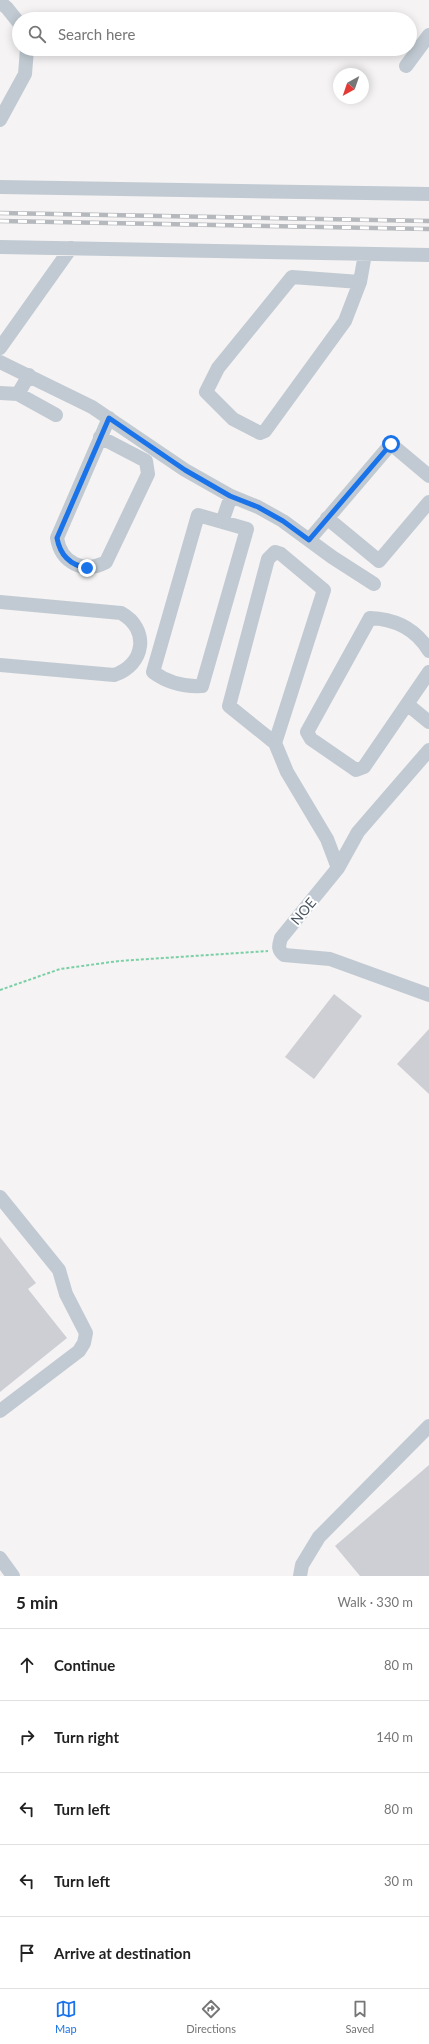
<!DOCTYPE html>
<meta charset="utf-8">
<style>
body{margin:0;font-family:Lato,sans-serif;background:#f2f2f2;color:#222}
.compass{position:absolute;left:333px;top:68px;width:36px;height:36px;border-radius:50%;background:#fff;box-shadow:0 2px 10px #0003;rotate:220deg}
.stop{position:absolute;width:12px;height:12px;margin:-9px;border:3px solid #1a73e8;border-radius:50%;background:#fff}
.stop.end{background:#1a73e8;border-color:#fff;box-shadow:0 1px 4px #0008}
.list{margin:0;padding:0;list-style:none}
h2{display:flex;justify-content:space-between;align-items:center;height:52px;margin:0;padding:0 16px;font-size:17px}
h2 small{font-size:13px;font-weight:400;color:#767676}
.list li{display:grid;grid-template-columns:26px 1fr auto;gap:12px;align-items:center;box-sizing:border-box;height:72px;padding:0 16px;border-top:1px solid #e0e0e0}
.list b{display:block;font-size:15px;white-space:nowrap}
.list em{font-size:13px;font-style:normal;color:#767676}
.icon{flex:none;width:22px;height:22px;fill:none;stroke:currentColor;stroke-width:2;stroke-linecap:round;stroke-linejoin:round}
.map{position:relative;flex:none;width:429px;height:1576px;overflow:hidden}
.search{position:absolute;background:#fff;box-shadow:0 2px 10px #0003;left:12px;right:12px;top:12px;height:44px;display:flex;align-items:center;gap:10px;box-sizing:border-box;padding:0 14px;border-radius:22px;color:#767676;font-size:15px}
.sheet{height:412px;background:#fff}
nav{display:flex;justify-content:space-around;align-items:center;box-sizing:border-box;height:56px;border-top:1px solid #e0e0e0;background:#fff;font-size:11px;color:#767676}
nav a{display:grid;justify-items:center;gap:2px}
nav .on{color:#1a73e8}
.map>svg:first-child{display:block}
.building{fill:#cdcfd5}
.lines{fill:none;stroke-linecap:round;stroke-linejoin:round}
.path{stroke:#7ad0a6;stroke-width:2;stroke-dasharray:3 2;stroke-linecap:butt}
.minor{stroke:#c1cad2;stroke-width:14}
.rail-casing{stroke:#b5b8bd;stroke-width:4.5}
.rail{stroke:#fff;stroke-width:3;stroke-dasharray:9;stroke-linecap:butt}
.route{stroke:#1a73e8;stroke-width:5}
.labels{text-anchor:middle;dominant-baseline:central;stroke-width:4;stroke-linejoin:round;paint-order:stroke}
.street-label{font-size:14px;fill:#4a5661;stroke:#fff}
</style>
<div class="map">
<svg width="429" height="1576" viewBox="0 0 429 1576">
<rect width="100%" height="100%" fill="#f5f3f3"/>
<!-- building -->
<path class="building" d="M334 994 362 1016 314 1079 285 1057Z
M429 1029V1094L397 1064Z
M0 1237 36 1283 28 1289 67 1338 0 1392Z
M429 1465V1576H360L335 1546Z"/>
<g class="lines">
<!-- path -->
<path class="path" d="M0 990 60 969 119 961 268 951"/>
<!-- minor -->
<path class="minor" d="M0 2 7 8 19 23
M406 66 429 35
M0 120 25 74 27 49
M0 187 429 194
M0 247 429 255
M360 282 292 277 218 368 206 392 233 419 260 433 265 431 345 321 360 282 365 254
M0 348 71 248
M0 362 92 407 185 470 231 496 258 507 283 521 332 557 374 584
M29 375 18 394 56 415
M0 393 18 394
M100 437 146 461 148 474 106 562C84 574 61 563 57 538L109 418
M198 515 247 529 202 686C183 687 168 683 153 672Z
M327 518 379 561 429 502
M222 522 231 496
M309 540 391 444 429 476
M0 602 121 613C150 629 145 665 114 675L0 665
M429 651C416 629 395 619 370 618L307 732 311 739 356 770 364 767 429 672
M407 704 429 722
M275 743 229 706 268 559 275 552 281 554 324 590 275 743 287 772 327 839 338 868
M429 750 358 832 338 868 281 938C279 945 277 949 284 955L330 959 429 995
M0 1197 59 1270 66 1294 86 1333 84 1343 79 1351 0 1411
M0 1558 13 1576
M300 1576 302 1565 319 1537 429 1426"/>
<!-- rail casing -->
<g class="rail-casing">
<path id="rail" d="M0 213 429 221
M0 221 429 229"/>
</g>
<!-- rail -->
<use href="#rail" class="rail"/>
</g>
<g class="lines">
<!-- route -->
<path class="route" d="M87 568C70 565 60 555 57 538L109 418 185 470 230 496 258 507 283 521 309 540 391 444"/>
</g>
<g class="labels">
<!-- street labels -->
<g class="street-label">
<text transform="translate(303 911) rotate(-50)">NOE</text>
</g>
</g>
</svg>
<svg class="compass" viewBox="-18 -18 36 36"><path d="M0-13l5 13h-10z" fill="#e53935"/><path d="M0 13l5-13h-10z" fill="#767676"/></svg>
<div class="stop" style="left:391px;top:444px"></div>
<div class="stop end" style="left:87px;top:568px"></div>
<div class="search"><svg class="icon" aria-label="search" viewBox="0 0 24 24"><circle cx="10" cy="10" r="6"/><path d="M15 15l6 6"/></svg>Search here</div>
</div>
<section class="sheet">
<h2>5 min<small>Walk · 330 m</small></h2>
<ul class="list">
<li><svg class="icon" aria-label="ahead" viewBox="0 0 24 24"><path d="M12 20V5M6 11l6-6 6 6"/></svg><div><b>Continue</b></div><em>80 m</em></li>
<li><svg class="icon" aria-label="right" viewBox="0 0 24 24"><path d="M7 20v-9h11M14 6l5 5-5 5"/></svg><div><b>Turn right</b></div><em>140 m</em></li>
<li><svg class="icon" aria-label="left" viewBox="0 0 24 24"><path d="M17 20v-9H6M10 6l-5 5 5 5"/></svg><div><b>Turn left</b></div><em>80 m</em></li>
<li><svg class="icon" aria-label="left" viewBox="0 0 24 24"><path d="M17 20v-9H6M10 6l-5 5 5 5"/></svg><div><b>Turn left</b></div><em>30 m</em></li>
<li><svg class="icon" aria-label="arrive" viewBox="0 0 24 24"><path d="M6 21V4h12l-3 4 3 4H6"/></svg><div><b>Arrive at destination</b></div></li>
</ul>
</section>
<nav>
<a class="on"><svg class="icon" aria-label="map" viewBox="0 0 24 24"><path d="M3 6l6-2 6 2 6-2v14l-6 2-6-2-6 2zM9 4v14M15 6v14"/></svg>Map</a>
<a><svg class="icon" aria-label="directions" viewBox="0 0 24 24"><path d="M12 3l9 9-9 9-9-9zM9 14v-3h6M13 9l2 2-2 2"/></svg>Directions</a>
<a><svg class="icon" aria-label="saved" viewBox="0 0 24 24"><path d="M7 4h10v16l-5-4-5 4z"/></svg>Saved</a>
</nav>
